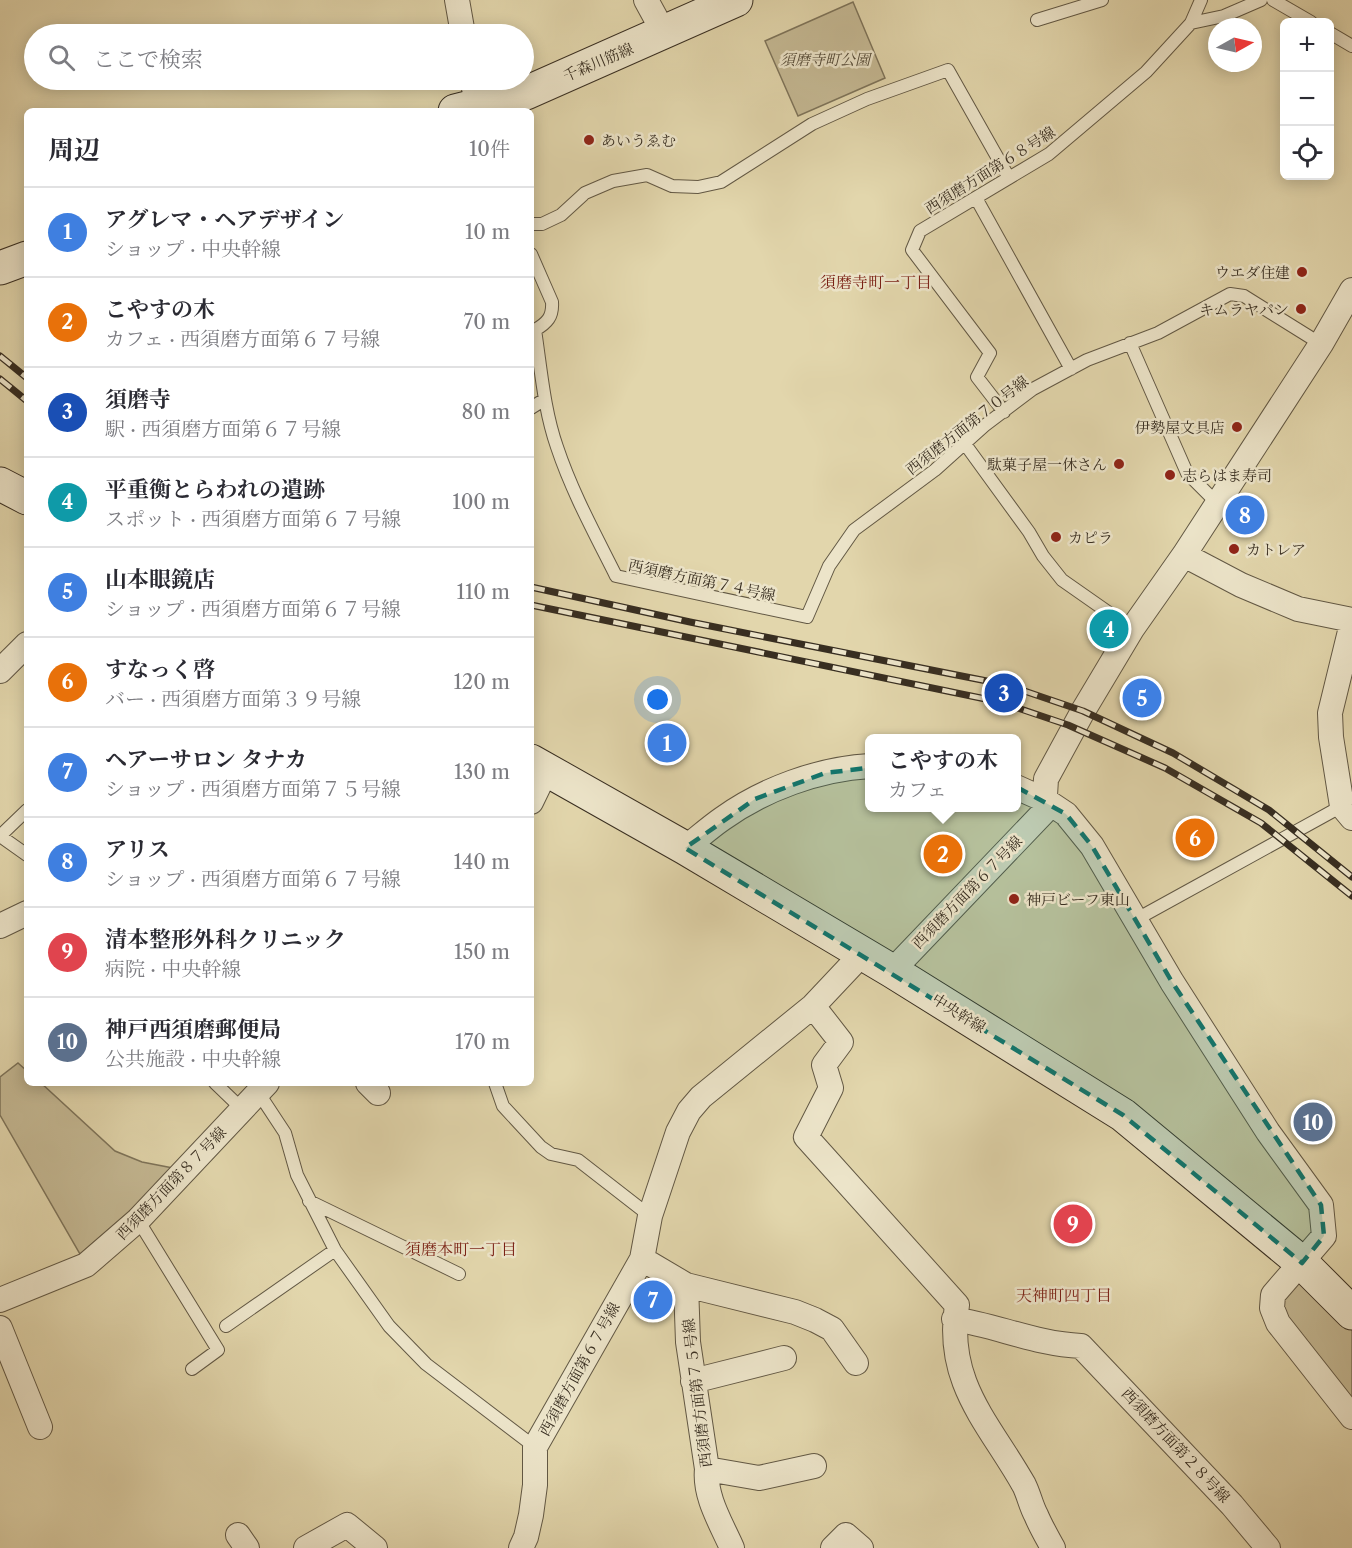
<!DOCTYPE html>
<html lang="ja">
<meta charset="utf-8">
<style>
body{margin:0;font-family:"Libre Caslon Text","Noto Serif JP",serif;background:#f2f2f3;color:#2b2b33}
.controls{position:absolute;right:18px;top:18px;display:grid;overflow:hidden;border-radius:9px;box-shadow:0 3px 15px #0003}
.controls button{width:54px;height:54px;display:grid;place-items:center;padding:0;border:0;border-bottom:2px solid #e1e1e2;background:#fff;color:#2b2b33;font:30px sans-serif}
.compass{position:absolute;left:1208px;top:18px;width:54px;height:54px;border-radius:50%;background:#fff;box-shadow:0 3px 15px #0003;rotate:82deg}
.you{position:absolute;left:658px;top:700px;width:21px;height:21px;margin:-15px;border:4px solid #fff;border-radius:50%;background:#1a73e8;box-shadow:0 0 0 9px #1a73e833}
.badge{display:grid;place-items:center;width:39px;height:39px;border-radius:50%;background:#8f2418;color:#fff;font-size:20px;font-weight:700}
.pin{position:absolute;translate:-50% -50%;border:3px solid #fff;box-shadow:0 2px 6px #0006}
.popup{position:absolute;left:865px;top:734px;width:156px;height:78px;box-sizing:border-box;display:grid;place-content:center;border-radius:9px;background:#fff;filter:drop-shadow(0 2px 4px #0005);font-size:20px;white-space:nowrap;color:#7c7c81}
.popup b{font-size:22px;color:#2b2b33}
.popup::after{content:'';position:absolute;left:50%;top:100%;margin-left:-12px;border:12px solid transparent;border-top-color:#fff}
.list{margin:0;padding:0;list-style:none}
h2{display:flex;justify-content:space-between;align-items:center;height:78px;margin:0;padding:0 24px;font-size:26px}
h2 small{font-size:20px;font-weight:400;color:#7c7c81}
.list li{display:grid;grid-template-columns:39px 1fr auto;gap:18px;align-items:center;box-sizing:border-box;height:90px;padding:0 24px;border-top:2px solid #e1e1e2}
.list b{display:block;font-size:22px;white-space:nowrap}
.list p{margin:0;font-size:20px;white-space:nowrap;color:#7c7c81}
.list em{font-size:20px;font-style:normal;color:#7c7c81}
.icon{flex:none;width:33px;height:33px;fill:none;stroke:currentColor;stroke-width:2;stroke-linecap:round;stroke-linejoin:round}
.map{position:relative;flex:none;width:1352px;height:1548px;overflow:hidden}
.search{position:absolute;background:#fff;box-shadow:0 3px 15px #0003;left:24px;top:24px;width:510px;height:66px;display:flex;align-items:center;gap:15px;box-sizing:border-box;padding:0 21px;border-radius:33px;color:#7c7c81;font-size:22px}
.panel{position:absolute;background:#fff;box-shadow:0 3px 15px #0003;left:24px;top:108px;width:510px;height:978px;border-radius:9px}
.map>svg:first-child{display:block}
.green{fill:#c5b994;stroke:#7e745a;stroke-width:1.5}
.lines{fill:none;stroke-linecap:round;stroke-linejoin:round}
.lane-casing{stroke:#625844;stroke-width:14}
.street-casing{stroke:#625844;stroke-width:26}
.secondary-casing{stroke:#382e21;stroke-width:35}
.lane{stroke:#ece4c9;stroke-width:12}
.street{stroke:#ece4c9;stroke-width:24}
.secondary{stroke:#ece4c9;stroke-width:33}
.rail-casing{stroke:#382e21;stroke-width:7}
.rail{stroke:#ece4c9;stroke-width:4.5;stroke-dasharray:14;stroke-linecap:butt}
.marked{fill:#0f766e;fill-opacity:0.2;stroke:#0f766e;stroke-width:4.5;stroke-dasharray:12 8;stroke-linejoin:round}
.poi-dot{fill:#8f2418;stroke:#ece4c9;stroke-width:2}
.labels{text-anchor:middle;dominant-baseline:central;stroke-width:5;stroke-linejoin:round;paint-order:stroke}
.park-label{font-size:15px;font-style:italic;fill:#544a38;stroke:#ece4c9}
.street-label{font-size:15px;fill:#382e21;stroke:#ece4c9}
.poi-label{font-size:15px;fill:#382e21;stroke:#ece4c9;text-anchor:start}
.neighbourhood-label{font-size:16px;fill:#7a1f14;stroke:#ece4c9}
</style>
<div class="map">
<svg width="1352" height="1548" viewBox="0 0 1352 1548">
<rect width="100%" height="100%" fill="#e2d6ac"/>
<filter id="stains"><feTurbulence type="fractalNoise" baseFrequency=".00333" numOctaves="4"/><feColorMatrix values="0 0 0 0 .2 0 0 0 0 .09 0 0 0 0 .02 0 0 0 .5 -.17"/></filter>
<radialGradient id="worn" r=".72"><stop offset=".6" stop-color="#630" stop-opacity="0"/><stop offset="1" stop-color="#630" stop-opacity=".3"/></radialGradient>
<!-- green -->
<path class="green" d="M853 2 885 78 798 116 765 41Z
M18 1063 27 1071V1083H41L115 1151 142 1162 178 1169 80 1254 0 1115V1077Z
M1301 1278 1352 1327V1410L1273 1295Z"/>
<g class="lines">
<!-- lane casing -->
<g class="lane-casing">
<path id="lane" d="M1273 0 1311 22
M1037 20 1102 0
M1191 23 1224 16 1261 0
M1330 33 1352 46
M976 198 1071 369
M531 224H542L561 215 585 193 613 181 647 175 672 186 698 187 721 182 812 124 867 99 948 70 1009 178
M531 254 552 302C553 317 547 323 535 330 541 369 544 410 557 447 572 492 595 534 616 576L807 617 829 566 854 530 935 470 984 426 1033 389 1087 360 1158 333 1230 294 1244 296 1321 344
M1130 343 1187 473 1217 503
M531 408 545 399
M1004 412 977 377 990 353 912 250 920 231 1049 154 1146 72 1191 23 1201 0
M965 444 1029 532 1043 556 1062 580 1132 629
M27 810 0 836 27 855
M1135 920 1342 806
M215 1083 242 1109
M495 1083 503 1106 541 1147 551 1154 578 1160 650 1216
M258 1092 285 1133 297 1175 335 1250 389 1326 426 1364 535 1447
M309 1201 459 1274
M138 1220 218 1350 192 1369
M226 1326 335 1250"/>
</g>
<!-- street casing -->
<g class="street-casing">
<path id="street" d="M457 0 463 34
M646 0 664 33
M472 80 478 105
M1184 555 1241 585 1298 609 1352 620
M1352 623 1330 713 1331 737 1342 806 1352 818
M0 671 27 644
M1016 787 1045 800 1066 814 1092 846 1172 982 1268 1132 1321 1205 1324 1236 1273 1295 1272 1308 1278 1323 1352 1417
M531 802 547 769
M685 848C697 839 709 828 722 819 764 789 818 769 870 766
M0 926 27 913
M892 971 1044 812 1046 779 1083 711 1132 629 1184 555 1321 344 1352 290
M813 1006 841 1042 824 1065 831 1088 806 1137 957 1305C945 1383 989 1423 1024 1485 1029 1495 1031 1506 1036 1515 1041 1527 1047 1537 1053 1548
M368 1083 378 1093
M642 1259 686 1285 795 1312 815 1320 832 1329 856 1363
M686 1285 688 1342 707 1469C704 1496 721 1523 732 1548
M0 1300 86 1265 138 1220 267 1083
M954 1319C998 1326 1036 1344 1081 1346L1232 1505 1268 1548
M0 1328 40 1427
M693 1381 784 1358
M707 1469 759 1478 814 1466
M238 1535 247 1548
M306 1548 347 1525 375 1548
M521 1548 526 1537 531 1515 535 1485V1447L642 1259 650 1216 678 1132 689 1111 701 1097 813 1006 862 954
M833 1548 846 1535 861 1548"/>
</g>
<!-- secondary casing -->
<g class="secondary-casing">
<path id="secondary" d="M455 111 526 93 736 0
M0 268 27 258
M0 484 27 498
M531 761 685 848 892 971 1123 1115 1302 1263 1352 1313"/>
</g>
<!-- lane -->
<use href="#lane" class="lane"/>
<!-- street -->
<use href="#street" class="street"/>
<!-- secondary -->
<use href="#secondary" class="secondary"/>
<!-- rail casing -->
<g class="rail-casing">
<path id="rail" d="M0 356 27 378
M0 379 27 401
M531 587 690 622 1007 685 1083 711 1173 753 1269 810 1352 877
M531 605 1000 702 1068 725 1165 768 1261 823 1352 896"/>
</g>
<!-- rail -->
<use href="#rail" class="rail"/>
</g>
<!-- marked area -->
<path class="marked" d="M900 764 975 773 1011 784 1066 814 1092 846 1172 982 1321 1205 1324 1236 1302 1263 1123 1115 685 848 755 799 825 773Z"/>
<!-- markers -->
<g class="poi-dot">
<circle cx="589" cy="140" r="6"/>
<circle cx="1302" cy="272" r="6"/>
<circle cx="1301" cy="309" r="6"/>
<circle cx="1237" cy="427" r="6"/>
<circle cx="1119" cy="464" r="6"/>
<circle cx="1170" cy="475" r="6"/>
<circle cx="1056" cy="537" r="6"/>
<circle cx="1234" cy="549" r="6"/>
<circle cx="1014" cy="899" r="6"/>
</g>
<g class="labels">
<!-- park labels -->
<g class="park-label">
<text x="825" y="59">須磨寺町公園</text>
</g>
<!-- street labels -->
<g class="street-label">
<text transform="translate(598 62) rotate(-23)">千森川筋線</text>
<text transform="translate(990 170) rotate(-32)">西須磨方面第６８号線</text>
<text transform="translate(967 425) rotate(-38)">西須磨方面第７０号線</text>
<text transform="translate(702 580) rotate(12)">西須磨方面第７４号線</text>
<text transform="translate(967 892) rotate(-46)">西須磨方面第６７号線</text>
<text transform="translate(959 1013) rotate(32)">中央幹線</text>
<text transform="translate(171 1183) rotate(-46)">西須磨方面第８７号線</text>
<text transform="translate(579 1369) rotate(-61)">西須磨方面第６７号線</text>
<text transform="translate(697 1393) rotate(-97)">西須磨方面第７５号線</text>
<text transform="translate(1176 1445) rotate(47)">西須磨方面第２８号線</text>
</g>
<!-- poi labels -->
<g class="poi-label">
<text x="601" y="140">あいうゑむ</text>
<text x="1290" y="272" text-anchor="end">ウエダ住建</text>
<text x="1289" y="309" text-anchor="end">キムラヤパン</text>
<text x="1225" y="427" text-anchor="end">伊勢屋文具店</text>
<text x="1107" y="464" text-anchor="end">駄菓子屋一休さん</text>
<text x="1182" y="475">志らはま寿司</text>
<text x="1068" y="537">カピラ</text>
<text x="1246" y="549">カトレア</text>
<text x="1026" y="899">神戸ビーフ東山</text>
</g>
<!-- neighbourhood labels -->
<g class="neighbourhood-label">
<text x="876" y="282">須磨寺町一丁目</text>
<text x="461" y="1249">須磨本町一丁目</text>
<text x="1064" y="1295">天神町四丁目</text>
</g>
</g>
<rect width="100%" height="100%" filter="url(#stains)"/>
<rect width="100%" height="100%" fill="url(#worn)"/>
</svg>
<div class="controls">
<button>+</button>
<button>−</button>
<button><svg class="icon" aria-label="locate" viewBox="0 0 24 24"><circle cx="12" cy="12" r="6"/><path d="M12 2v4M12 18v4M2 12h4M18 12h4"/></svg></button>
</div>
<svg class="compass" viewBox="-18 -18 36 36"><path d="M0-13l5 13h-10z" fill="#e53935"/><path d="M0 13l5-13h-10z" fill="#7c7c81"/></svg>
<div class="you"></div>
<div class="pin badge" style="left:667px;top:743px;background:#3f7fe0">1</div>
<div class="pin badge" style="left:943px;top:854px;background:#e8710a">2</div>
<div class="popup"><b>こやすの木</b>カフェ</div>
<div class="pin badge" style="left:1004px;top:693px;background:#1a4fb4">3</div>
<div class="pin badge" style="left:1109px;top:629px;background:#0f9aa8">4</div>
<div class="pin badge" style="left:1142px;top:698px;background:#3f7fe0">5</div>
<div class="pin badge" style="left:1195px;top:838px;background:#e8710a">6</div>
<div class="pin badge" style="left:653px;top:1300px;background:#3f7fe0">7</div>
<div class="pin badge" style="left:1245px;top:515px;background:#3f7fe0">8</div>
<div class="pin badge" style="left:1073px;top:1224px;background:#e0444e">9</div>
<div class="pin badge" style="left:1313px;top:1122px;background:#5c6f8a">10</div>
<div class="search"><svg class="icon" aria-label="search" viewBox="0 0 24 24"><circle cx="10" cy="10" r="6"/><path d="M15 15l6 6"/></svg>ここで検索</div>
<section class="panel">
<h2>周辺<small>10件</small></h2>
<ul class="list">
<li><span class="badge" style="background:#3f7fe0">1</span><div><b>アグレマ・ヘアデザイン</b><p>ショップ · 中央幹線</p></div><em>10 m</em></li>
<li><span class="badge" style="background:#e8710a">2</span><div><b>こやすの木</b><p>カフェ · 西須磨方面第６７号線</p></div><em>70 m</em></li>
<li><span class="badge" style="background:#1a4fb4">3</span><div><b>須磨寺</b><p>駅 · 西須磨方面第６７号線</p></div><em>80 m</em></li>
<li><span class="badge" style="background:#0f9aa8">4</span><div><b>平重衡とらわれの遺跡</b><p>スポット · 西須磨方面第６７号線</p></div><em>100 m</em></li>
<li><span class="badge" style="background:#3f7fe0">5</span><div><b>山本眼鏡店</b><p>ショップ · 西須磨方面第６７号線</p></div><em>110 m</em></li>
<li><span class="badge" style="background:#e8710a">6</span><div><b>すなっく啓</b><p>バー · 西須磨方面第３９号線</p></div><em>120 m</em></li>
<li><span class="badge" style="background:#3f7fe0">7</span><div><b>ヘアーサロン タナカ</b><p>ショップ · 西須磨方面第７５号線</p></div><em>130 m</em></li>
<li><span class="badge" style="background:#3f7fe0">8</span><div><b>アリス</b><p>ショップ · 西須磨方面第６７号線</p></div><em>140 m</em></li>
<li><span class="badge" style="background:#e0444e">9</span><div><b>清本整形外科クリニック</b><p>病院 · 中央幹線</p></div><em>150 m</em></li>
<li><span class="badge" style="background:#5c6f8a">10</span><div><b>神戸西須磨郵便局</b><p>公共施設 · 中央幹線</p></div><em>170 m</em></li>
</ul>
</section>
</div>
